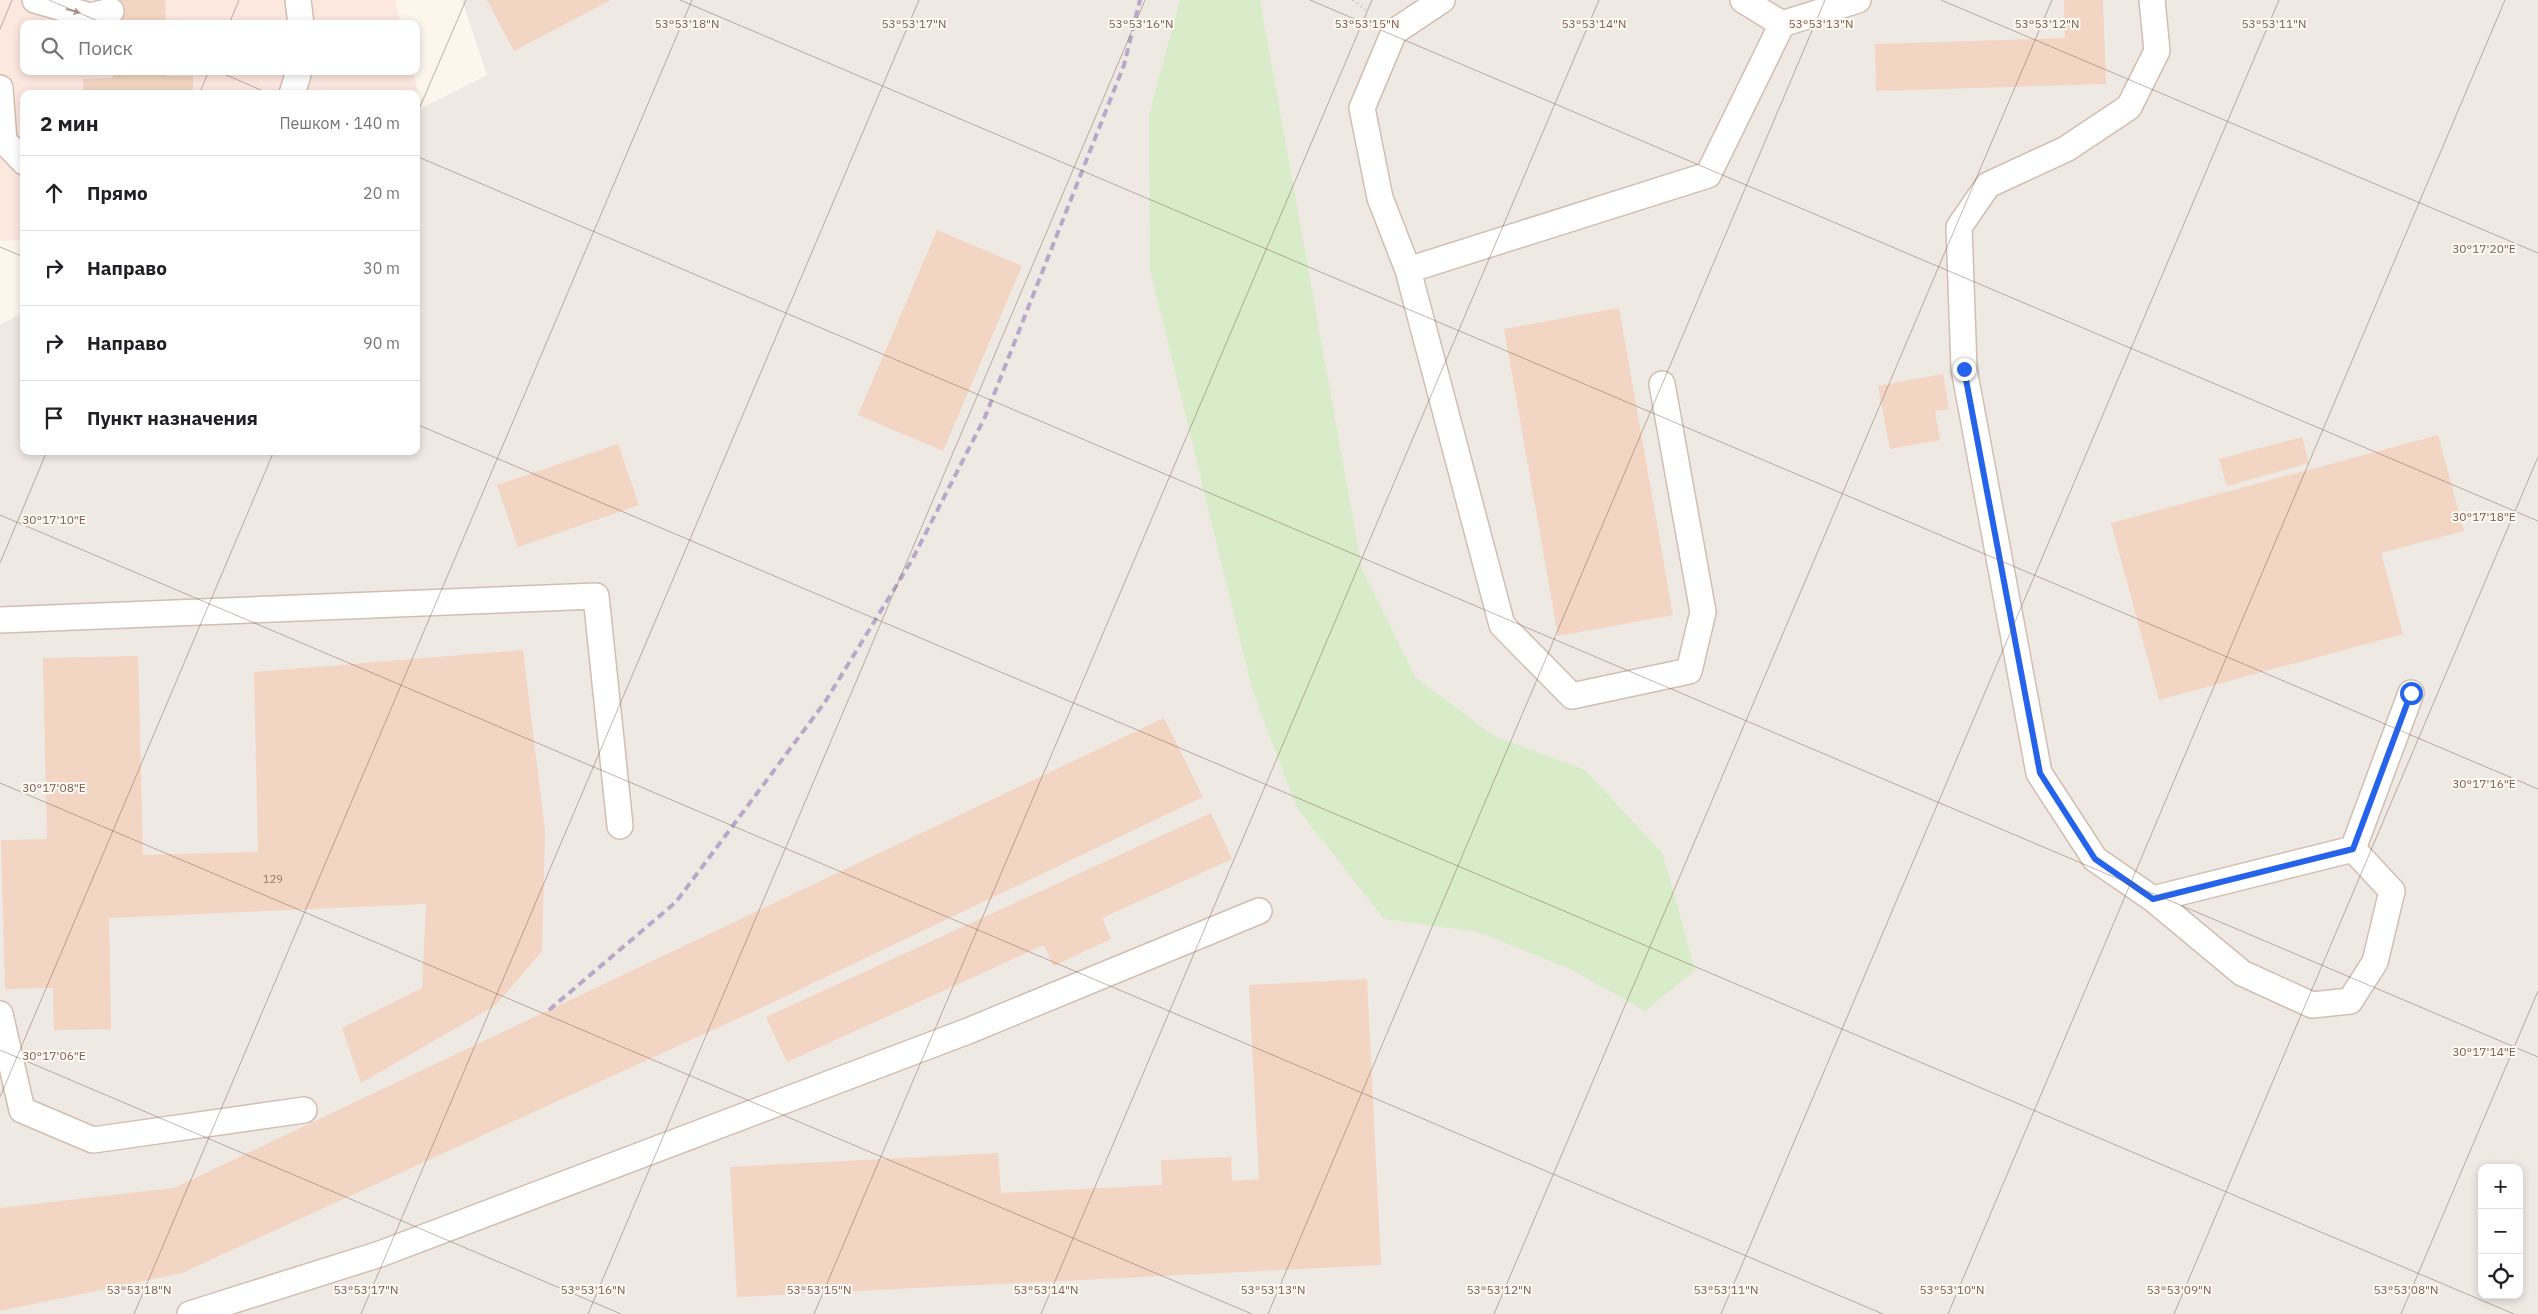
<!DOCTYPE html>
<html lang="ru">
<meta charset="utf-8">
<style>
body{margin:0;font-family:"IBM Plex Sans",sans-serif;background:#f2f2f2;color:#202124}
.controls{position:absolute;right:15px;bottom:15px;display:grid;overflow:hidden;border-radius:10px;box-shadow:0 2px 8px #0003}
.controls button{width:45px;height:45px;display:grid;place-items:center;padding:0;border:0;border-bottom:1px solid #e0e0e0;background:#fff;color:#202124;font:25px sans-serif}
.stop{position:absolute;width:15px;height:15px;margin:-11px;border:4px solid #2563eb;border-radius:50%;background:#fff}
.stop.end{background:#2563eb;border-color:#fff;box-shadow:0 1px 5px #0008}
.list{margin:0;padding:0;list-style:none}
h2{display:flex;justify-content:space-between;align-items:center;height:65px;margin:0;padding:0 20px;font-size:21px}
h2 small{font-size:16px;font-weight:400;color:#757577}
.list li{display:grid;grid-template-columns:32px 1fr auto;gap:15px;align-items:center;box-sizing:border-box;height:75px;padding:0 20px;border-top:1px solid #e0e0e0}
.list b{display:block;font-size:19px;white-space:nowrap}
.list em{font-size:16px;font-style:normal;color:#757577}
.icon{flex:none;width:28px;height:28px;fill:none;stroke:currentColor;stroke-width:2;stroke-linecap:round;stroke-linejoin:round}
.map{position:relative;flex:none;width:2538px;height:1314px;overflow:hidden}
.search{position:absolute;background:#fff;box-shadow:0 2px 8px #0003;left:20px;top:20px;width:400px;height:55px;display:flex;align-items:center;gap:12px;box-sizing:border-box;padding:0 18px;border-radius:10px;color:#757577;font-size:19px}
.panel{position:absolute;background:#fff;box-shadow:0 2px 8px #0003;left:20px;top:90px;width:400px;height:365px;border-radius:10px}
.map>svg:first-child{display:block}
.commercial{fill:#fde8e0}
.industrial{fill:#efe9e4;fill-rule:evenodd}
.green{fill:#d8ecc9}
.building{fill:#f3d5c3}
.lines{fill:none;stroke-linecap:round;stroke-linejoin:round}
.lane-casing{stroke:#d1beb0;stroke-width:28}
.path{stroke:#d9b8a5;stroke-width:3;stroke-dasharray:1 4;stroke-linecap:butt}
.lane{stroke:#fff;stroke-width:25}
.rail{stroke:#b9a8c9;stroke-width:4;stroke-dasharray:8 5;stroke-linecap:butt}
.oneway{fill:#af9d94}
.route{stroke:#2563eb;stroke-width:6}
.ticks{fill:none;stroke:#7a5c4d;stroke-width:1;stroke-opacity:0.45}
.labels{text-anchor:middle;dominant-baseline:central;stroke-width:4;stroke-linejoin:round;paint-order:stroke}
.number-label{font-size:11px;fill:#987a6a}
.ticks-label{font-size:12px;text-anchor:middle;fill:#7a5c4d;stroke:#fffaf3;stroke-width:4;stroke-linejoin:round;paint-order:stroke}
</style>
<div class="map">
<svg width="2538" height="1314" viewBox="0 0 2538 1314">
<rect width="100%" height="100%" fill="#fdf6ec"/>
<!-- commercial -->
<path class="commercial" d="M0 0H395L401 24H24V71H413L418 92 414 94H24V240L0 241Z"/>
<!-- industrial -->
<path class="industrial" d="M462 0H2538V1314H0V325L24 312V451H416V111L487 75ZM2482 1168H2519V1295H2482Z"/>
<!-- green -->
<path class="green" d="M1180 0H1260L1362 569 1416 678 1494 736 1585 770 1663 854 1695 970 1645 1011 1572 970 1479 932 1384 919 1297 808 1252 689 1150 269 1149 115Z"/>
<!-- building -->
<path class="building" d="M111 0H165L166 24H111Z
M487 0H611L514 51Z
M2064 0H2103L2106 84 1876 91 1875 44 2065 38Z
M112 71H167V76H193V94H83V79L113 78Z
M937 230 1022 266 943 451 858 415Z
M1619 308 1673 615 1558 636 1504 329Z
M1943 374 1949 409 1935 411 1940 440 1890 449 1878 386Z
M2438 435 2464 531 2381 553 2403 634 2159 700 2111 523Z
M2302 437 2309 463 2227 486 2219 459Z
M618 444 639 505 518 547 497 485Z
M523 650 545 831 542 951 496 1005 361 1083 342 1028 422 988 426 904 109 918 111 1029 54 1030 53 988 5 989 1 840 47 839 43 658 138 656 143 855 258 852 254 672Z
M1164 718 1203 797 763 1007 182 1273 0 1311V1208L174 1188Z
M1211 813 1232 859 1102 918 1111 939 1053 966 1044 945 787 1062 766 1017Z
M1367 979 1381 1265 737 1297 730 1167 998 1153 1001 1193 1162 1185 1161 1160 1231 1157 1232 1181 1259 1179 1249 985Z"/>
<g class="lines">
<!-- lane casing -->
<g class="lane-casing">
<path id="lane" d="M35 0 90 16 111 11
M298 0 301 24
M1442 0 1394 32 1362 108 1380 198 1408 270 1502 625 1572 696 1689 671 1703 612 1662 384
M1743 0 1782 24 1858 0
M2152 0 2157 51 2129 107 2066 149 1988 185 1959 227 1964 369 2039 773 2095 859 2153 899 2353 849 2411 693
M0 88 4 141 24 162
M292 94 299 71
M1408 270 1708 175 1782 24
M0 620 596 596 620 826
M2153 899 2242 973 2312 1005 2350 1001 2375 962 2392 891 2353 849
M0 1014 22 1110 93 1140 304 1110
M190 1314 380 1254 968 1031 1259 911"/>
</g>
<!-- path -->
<path class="path" d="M1353 0 1366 10"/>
<!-- lane -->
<use href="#lane" class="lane"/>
<!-- rail -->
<path class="rail" d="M549 1010 676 902 825 702 912 560 985 417 1124 65 1140 0"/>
</g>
<!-- one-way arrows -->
<defs><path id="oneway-solid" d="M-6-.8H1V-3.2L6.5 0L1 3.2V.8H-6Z" transform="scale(1.25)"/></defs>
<use class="oneway" href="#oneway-solid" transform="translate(73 11) rotate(15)"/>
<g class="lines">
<!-- route -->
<path class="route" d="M1964 369 2040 773 2095 859 2153 899 2353 849 2411 693"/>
</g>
<!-- ticks -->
<path class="ticks" d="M49 0 105 24M680 0 2538 789M1310 0 2538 521M1941 0 2538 253M229 24 239 0M0 29 12 0M217 71 270 94M199 94 209 71M416 116 466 0M416 156 2538 1057M0 247 24 257M416 424 2514 1314M0 515 1883 1314M0 563 47 451M0 783 1252 1314M0 1050 621 1314M0 1097 274 451M134 1314 692 0M361 1314 919 0M588 1314 1145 0M814 1314 1372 0M1041 1314 1599 0M1268 1314 1825 0M1494 1314 2052 0M1721 1314 2279 0M1948 1314 2505 0M2174 1314 2538 457M2401 1314 2538 991"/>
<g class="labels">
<!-- number labels -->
<g class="number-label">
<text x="273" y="879">129</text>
</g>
</g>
<g class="ticks-label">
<text x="687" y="28">53°53'18"N</text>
<text x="914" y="28">53°53'17"N</text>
<text x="1141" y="28">53°53'16"N</text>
<text x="1367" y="28">53°53'15"N</text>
<text x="1594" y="28">53°53'14"N</text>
<text x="1821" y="28">53°53'13"N</text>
<text x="2047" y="28">53°53'12"N</text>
<text x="2274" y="28">53°53'11"N</text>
<text x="2484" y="253">30°17'20"E</text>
<text x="2484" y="521">30°17'18"E</text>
<text x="54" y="524">30°17'10"E</text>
<text x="2484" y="788">30°17'16"E</text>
<text x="54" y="792">30°17'08"E</text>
<text x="2484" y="1056">30°17'14"E</text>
<text x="54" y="1060">30°17'06"E</text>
<text x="139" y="1294">53°53'18"N</text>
<text x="366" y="1294">53°53'17"N</text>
<text x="593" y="1294">53°53'16"N</text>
<text x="819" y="1294">53°53'15"N</text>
<text x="1046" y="1294">53°53'14"N</text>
<text x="1273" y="1294">53°53'13"N</text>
<text x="1499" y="1294">53°53'12"N</text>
<text x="1726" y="1294">53°53'11"N</text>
<text x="1952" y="1294">53°53'10"N</text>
<text x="2179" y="1294">53°53'09"N</text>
<text x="2406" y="1294">53°53'08"N</text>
</g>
</svg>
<div class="controls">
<button>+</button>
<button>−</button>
<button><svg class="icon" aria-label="locate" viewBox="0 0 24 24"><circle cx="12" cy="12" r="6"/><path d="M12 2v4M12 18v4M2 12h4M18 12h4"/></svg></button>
</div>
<div class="stop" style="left:2411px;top:693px"></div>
<div class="stop end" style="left:1964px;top:369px"></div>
<div class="search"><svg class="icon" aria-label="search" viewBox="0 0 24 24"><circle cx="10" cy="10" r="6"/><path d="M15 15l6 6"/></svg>Поиск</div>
<section class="panel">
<h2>2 мин<small>Пешком · 140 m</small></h2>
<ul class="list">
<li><svg class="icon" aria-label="ahead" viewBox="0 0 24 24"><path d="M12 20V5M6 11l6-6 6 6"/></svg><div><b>Прямо</b></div><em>20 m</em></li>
<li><svg class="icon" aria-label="right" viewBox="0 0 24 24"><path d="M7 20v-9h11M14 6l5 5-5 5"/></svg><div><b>Направо</b></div><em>30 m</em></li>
<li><svg class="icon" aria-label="right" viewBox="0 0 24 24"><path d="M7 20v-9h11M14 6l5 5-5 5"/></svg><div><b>Направо</b></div><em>90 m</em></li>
<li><svg class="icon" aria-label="arrive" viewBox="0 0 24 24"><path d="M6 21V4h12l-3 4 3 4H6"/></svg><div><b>Пункт назначения</b></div></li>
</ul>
</section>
</div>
